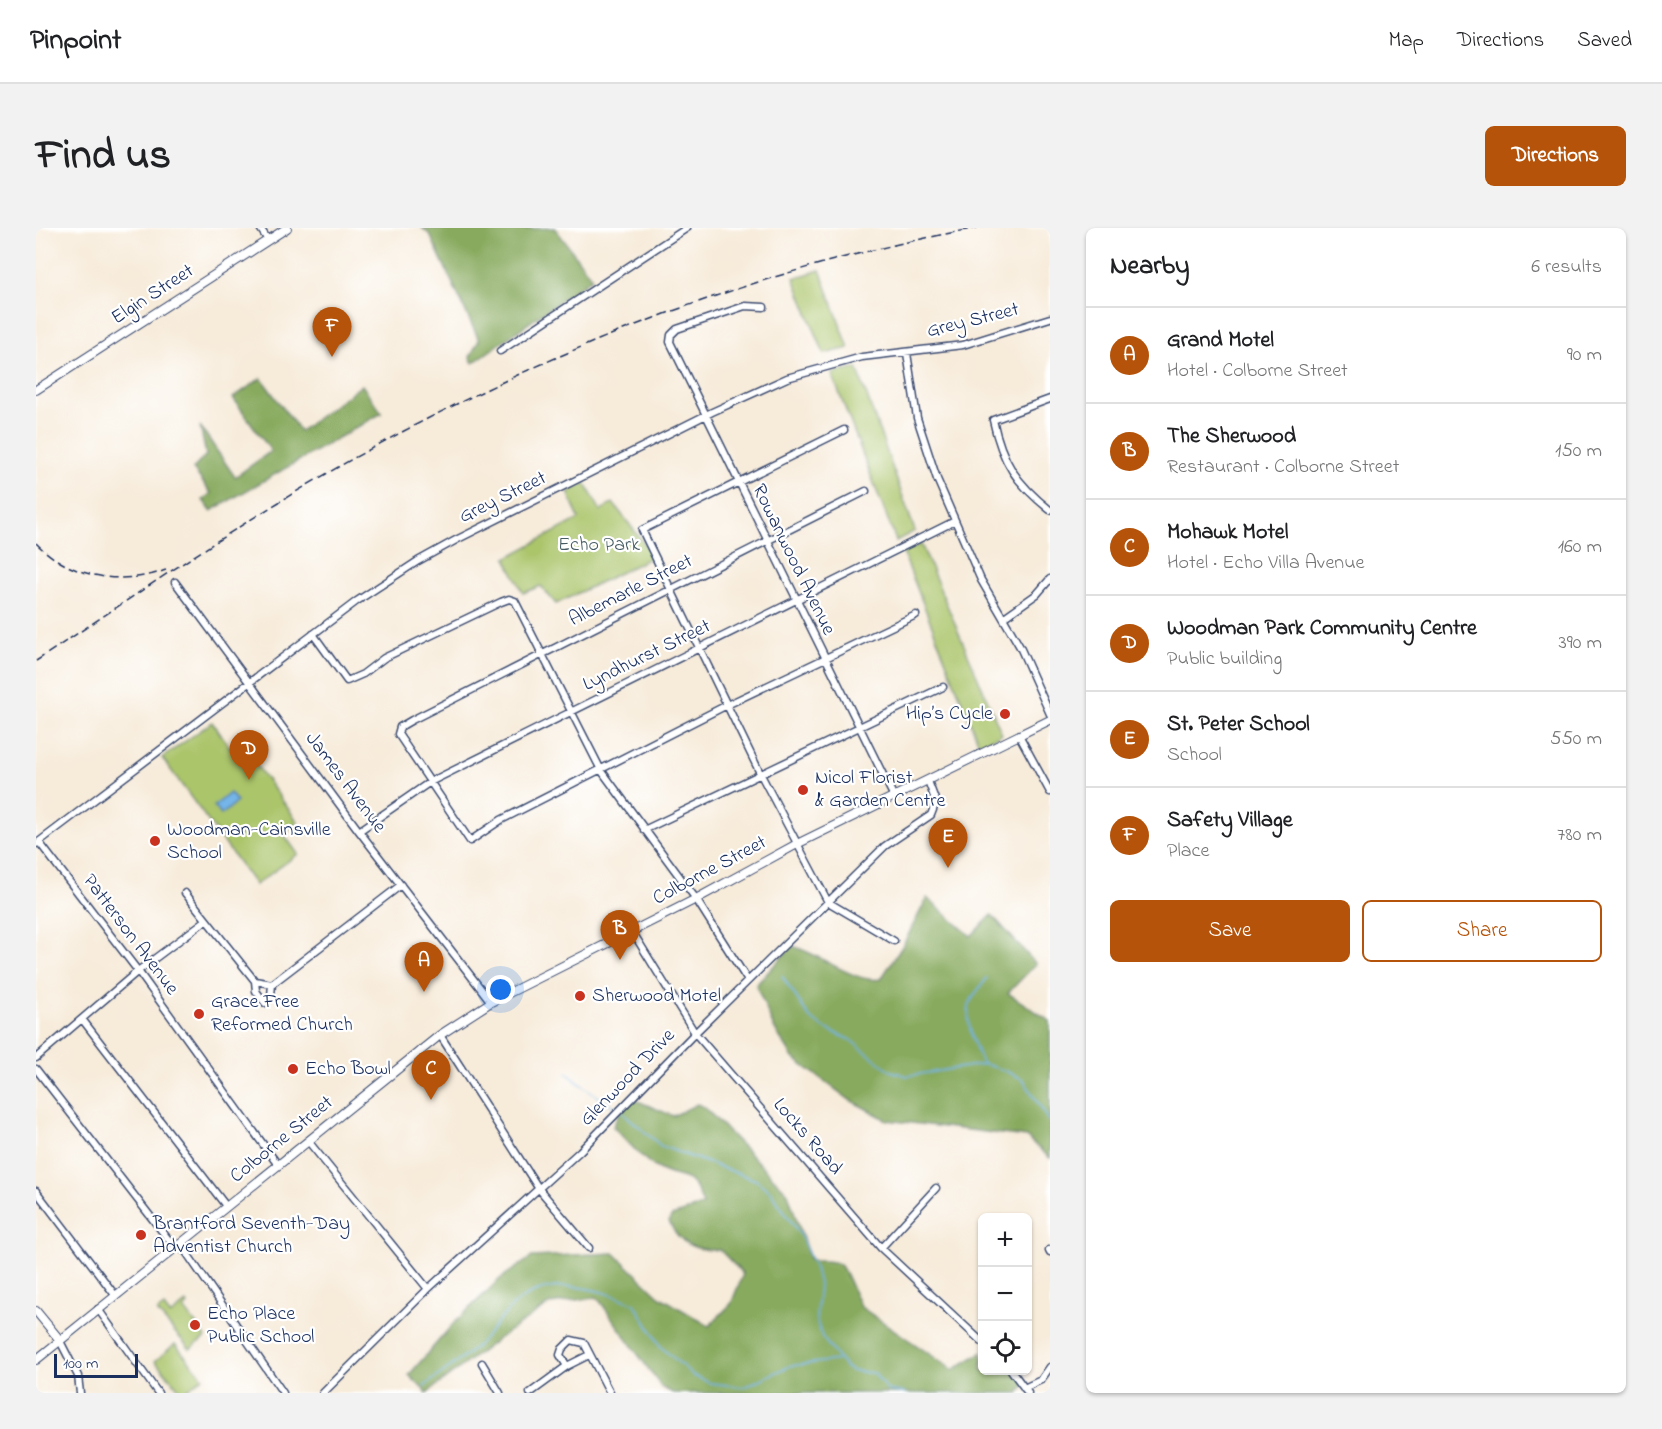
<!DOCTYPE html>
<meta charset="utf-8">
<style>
body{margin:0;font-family:"Indie Flower",sans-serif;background:#f2f2f2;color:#202124}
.controls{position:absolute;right:18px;bottom:18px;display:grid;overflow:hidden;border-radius:9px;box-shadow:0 2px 4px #0004}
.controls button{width:54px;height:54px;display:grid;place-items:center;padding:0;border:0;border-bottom:2px solid #e0e0e0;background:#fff;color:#202124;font:30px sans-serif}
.scale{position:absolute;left:18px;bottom:15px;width:84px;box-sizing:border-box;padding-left:6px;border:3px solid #1b2f5e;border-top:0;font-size:16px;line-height:21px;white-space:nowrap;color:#1b2f5e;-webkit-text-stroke:4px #fff;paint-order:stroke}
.you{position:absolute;left:465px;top:762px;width:21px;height:21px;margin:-15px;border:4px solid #fff;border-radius:50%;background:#1a73e8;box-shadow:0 0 0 9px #1a73e833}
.badge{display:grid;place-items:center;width:39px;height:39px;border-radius:50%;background:#b45309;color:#fff;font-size:20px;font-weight:700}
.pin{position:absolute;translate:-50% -50px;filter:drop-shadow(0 2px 3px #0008)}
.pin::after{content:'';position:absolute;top:32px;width:21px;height:18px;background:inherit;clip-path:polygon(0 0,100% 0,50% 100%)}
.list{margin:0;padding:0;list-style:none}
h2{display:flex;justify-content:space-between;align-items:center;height:78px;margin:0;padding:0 24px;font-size:26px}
h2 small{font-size:20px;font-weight:400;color:#757577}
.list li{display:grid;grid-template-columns:39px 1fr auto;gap:18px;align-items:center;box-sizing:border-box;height:96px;padding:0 24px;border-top:2px solid #e0e0e0}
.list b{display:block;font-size:22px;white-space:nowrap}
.list p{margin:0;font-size:20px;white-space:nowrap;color:#757577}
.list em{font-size:20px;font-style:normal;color:#757577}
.actions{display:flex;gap:12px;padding:18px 24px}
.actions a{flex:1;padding:14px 0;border:2px solid #b45309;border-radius:9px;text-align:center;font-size:21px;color:#b45309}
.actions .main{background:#b45309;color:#fff}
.icon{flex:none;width:33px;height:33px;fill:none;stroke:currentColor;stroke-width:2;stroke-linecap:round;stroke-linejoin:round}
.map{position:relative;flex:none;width:1014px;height:1165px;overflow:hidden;border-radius:9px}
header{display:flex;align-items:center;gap:36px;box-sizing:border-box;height:84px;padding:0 30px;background:#fff;border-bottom:2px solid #e0e0e0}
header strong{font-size:28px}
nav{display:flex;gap:33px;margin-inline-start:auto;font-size:21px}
.intro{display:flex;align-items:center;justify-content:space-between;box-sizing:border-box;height:144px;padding:0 36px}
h1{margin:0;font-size:42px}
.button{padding:15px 27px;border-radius:9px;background:#b45309;color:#fff;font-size:21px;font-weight:700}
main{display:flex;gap:36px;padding:0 36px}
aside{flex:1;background:#fff;border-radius:9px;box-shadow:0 2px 4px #0004}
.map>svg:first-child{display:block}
.green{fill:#abc56b;stroke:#637a64;stroke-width:1.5}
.forest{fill:#88aa5f;stroke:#526c5e;stroke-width:1.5}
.water{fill:#74b5e8;stroke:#4872a3;stroke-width:1.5}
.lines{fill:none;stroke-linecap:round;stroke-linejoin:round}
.stream{stroke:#74b5e8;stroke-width:1.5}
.minor-casing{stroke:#3c4b70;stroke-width:9}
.major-casing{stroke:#3c4b70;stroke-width:10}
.minor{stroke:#fff;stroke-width:6}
.major{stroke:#fff;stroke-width:8}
.rail{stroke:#1b2f5e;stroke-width:1.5;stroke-dasharray:9 4.5;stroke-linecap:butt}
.poi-dot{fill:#c8321e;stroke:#fff;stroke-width:2}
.labels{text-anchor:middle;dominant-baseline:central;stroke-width:4.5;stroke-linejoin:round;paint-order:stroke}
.street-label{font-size:20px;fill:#1b2f5e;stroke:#fff}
.park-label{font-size:20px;fill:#465c62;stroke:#fff}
.poi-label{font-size:20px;fill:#1b2f5e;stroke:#fff;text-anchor:start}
</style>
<header>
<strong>Pinpoint</strong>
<nav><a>Map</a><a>Directions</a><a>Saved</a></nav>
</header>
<div class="intro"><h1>Find us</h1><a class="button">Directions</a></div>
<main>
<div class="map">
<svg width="1014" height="1165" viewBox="0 0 1014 1165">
<rect width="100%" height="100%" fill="#fff"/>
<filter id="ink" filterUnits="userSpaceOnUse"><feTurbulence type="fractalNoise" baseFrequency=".0167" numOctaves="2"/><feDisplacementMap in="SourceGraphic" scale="12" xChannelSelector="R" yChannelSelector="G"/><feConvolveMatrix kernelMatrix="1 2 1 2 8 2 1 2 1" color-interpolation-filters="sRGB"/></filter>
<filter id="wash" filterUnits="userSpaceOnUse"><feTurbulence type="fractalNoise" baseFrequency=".008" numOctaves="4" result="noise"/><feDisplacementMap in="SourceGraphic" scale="24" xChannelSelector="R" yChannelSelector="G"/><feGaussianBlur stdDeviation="1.35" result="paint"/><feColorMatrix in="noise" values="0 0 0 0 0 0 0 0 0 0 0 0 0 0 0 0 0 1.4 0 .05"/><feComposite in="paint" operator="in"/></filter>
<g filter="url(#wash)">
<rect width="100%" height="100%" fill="#f7ebd9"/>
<!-- green -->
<path class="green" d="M784 42 813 120 788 126 758 50Z
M821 140 879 303 860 313 796 146Z
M549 255 565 283 577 275 618 328 520 376 505 358 487 365 470 330 543 291 532 264Z
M885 316 966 506 943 516 867 325Z
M176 494 196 522 205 516 262 594 247 605 262 626 219 657 126 530Z
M150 1075 152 1077 148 1081 170 1109 154 1121 121 1084 128 1079 134 1087Z
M139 1116 167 1149 147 1165 119 1133Z"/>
<!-- forest -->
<path class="forest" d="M386 0H458L459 2 519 0 556 50 437 135 434 129 443 112 394 7Z
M225 150 264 203 326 157 346 185 175 283 167 272 175 265 157 241 170 227 164 198 199 249 235 223 197 170Z
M891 670 935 708 956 687 1000 736 972 765 1014 793V930L990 909 851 892 814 872 757 830 738 800 720 757 756 718C783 725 819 756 845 751L867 717Z
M597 871 637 888 661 876 668 879 752 965 774 1032C783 1034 796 1032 803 1036 809 1039 819 1070 825 1079L917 1142 946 1124V1142L979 1143 991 1154 983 1165H637L626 1160 561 1069 514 1076 463 1110 391 1165 373 1147 417 1096 465 1050 496 1029 578 1025 623 1068 673 1098 695 1076 707 1046 684 1022C660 1023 644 1017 633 994L636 988 667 977C654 938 645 956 619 939 603 929 590 911 577 899L584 883Z"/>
<!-- water -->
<path class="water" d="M194 565 201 574 185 587 178 578Z"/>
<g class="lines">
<!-- stream -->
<path class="stream" d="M746 748 774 790 788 800 813 811 855 843 871 848 948 836 967 842 987 851 1014 894
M947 837C940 822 930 796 933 779 935 768 945 759 951 750
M531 845C547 859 563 870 581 880
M585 883 625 918 720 952 734 963 764 1006 779 1040 783 1056 780 1091 786 1109 808 1138 816 1143 838 1145 851 1162 869 1165
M388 1159C405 1144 427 1132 443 1116 457 1102 467 1084 484 1072 519 1048 565 1061 599 1076L625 1119 658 1148 674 1155 708 1159 754 1138 802 1132"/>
</g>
</g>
<g filter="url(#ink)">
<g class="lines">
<!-- minor casing -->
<g class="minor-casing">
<path id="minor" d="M224 0 232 12
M728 79 709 78 641 101 635 107 634 114 858 569
M464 123 651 0
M871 125 881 190 901 251 945 352 984 419 1014 486
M1014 171 957 192C966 234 980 255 1014 282
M808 202 606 302 724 545 792 674 858 713
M830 263 376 492 364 499 362 506 434 613 465 592 693 476 880 387
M139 354 323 603 455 774
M967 390 1001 366 1014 351
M277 406 311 453 327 446 348 430 465 374 473 371 479 373 565 542 660 671 712 753
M983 507 1014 564
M608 602 907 459
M323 603 394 554 919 293
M3 614 102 743 242 937
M0 616 321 373 382 333 420 312 676 184 751 150 826 129 927 117 1014 90
M149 665 219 753
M596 703 659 805 845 1020 946 1114
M236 756 219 753 220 763 229 775 235 768 236 756 365 657
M46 791 190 978
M404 807 503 961 553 1020
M0 830 102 743 169 693
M0 841 132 1011 150 1024 247 1165
M272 913 392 1061
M0 963 79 1067
M845 1020 900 960
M1013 1022 1014 1024
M62 1081 122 1165
M23 1111 42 1148 44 1165
M446 1135 464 1165
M531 1138 524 1127 526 1121 535 1112 548 1115 574 1165
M975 1142 992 1165
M988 1160 1005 1152 1014 1139
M287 1165 392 1061 544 923 659 805 849 618 895 587 900 574 892 553
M494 1165 531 1138 553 1127"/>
</g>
<!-- major casing -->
<g class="major-casing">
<path id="major" d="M0 162 251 0
M0 1083 23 1111
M0 1132 404 807 455 774 660 671 761 616 1014 492"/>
</g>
<!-- minor -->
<use href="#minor" class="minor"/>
<!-- major -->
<use href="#major" class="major"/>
<!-- rail -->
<path class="rail" d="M0 315C34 350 85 358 130 342
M0 433C115 357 229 277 351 212 535 113 735 37 941 0"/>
</g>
</g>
<!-- markers -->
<g class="poi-dot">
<circle cx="969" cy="486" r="6"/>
<circle cx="767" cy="562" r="6"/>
<circle cx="119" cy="613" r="6"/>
<circle cx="544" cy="768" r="6"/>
<circle cx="163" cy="786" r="6"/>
<circle cx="257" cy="841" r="6"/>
<circle cx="105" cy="1007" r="6"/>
<circle cx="159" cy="1097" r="6"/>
</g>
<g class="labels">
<!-- street labels -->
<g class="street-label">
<text transform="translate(117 67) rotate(-33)">Elgin Street</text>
<text transform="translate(937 93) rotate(-14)">Grey Street</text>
<text transform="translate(467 270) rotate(-26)">Grey Street</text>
<text transform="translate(757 332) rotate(64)">Rowanwood Avenue</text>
<text transform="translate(595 363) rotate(-27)">Albemarle Street</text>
<text transform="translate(611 428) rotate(-26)">Lyndhurst Street</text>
<text transform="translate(309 555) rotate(53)">James Avenue</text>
<text transform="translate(674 643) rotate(-28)">Colborne Street</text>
<text transform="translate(94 707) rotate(53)">Patterson Avenue</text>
<text transform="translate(592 850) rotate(-46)">Glenwood Drive</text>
<text transform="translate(771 909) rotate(49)">Locks Road</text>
<text transform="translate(246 912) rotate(-39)">Colborne Street</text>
</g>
<!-- park labels -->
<g class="park-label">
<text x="563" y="317">Echo Park</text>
</g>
<!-- poi labels -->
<g class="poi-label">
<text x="957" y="486" text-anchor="end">Hip’s Cycle</text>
<text x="779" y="550">Nicol Florist<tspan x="779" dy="23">&amp; Garden Centre</tspan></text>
<text x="131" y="602">Woodman-Cainsville<tspan x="131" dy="23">School</tspan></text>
<text x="556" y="768">Sherwood Motel</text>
<text x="175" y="774">Grace Free<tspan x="175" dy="23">Reformed Church</tspan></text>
<text x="269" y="841">Echo Bowl</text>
<text x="117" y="996">Brantford Seventh-Day<tspan x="117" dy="23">Adventist Church</tspan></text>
<text x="171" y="1086">Echo Place<tspan x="171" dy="23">Public School</tspan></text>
</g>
</g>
</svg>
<div class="controls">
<button>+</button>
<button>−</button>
<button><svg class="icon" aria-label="locate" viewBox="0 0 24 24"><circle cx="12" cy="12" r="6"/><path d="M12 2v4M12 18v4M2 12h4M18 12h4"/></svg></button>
</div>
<div class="scale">100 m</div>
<div class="you"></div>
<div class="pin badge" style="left:388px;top:764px">A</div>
<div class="pin badge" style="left:584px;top:732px">B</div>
<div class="pin badge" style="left:395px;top:872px">C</div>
<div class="pin badge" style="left:213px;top:552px">D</div>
<div class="pin badge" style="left:912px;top:640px">E</div>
<div class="pin badge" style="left:296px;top:129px">F</div>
</div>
<aside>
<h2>Nearby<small>6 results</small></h2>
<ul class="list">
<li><span class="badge">A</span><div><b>Grand Motel</b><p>Hotel · Colborne Street</p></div><em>90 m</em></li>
<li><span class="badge">B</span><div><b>The Sherwood</b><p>Restaurant · Colborne Street</p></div><em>150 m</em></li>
<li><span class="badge">C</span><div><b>Mohawk Motel</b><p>Hotel · Echo Villa Avenue</p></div><em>160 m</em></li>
<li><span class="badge">D</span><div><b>Woodman Park Community Centre</b><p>Public building</p></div><em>390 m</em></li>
<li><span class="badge">E</span><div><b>St. Peter School</b><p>School</p></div><em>550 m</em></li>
<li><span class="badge">F</span><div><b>Safety Village</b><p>Place</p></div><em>780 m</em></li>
</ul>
<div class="actions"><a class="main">Save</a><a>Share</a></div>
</aside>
</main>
